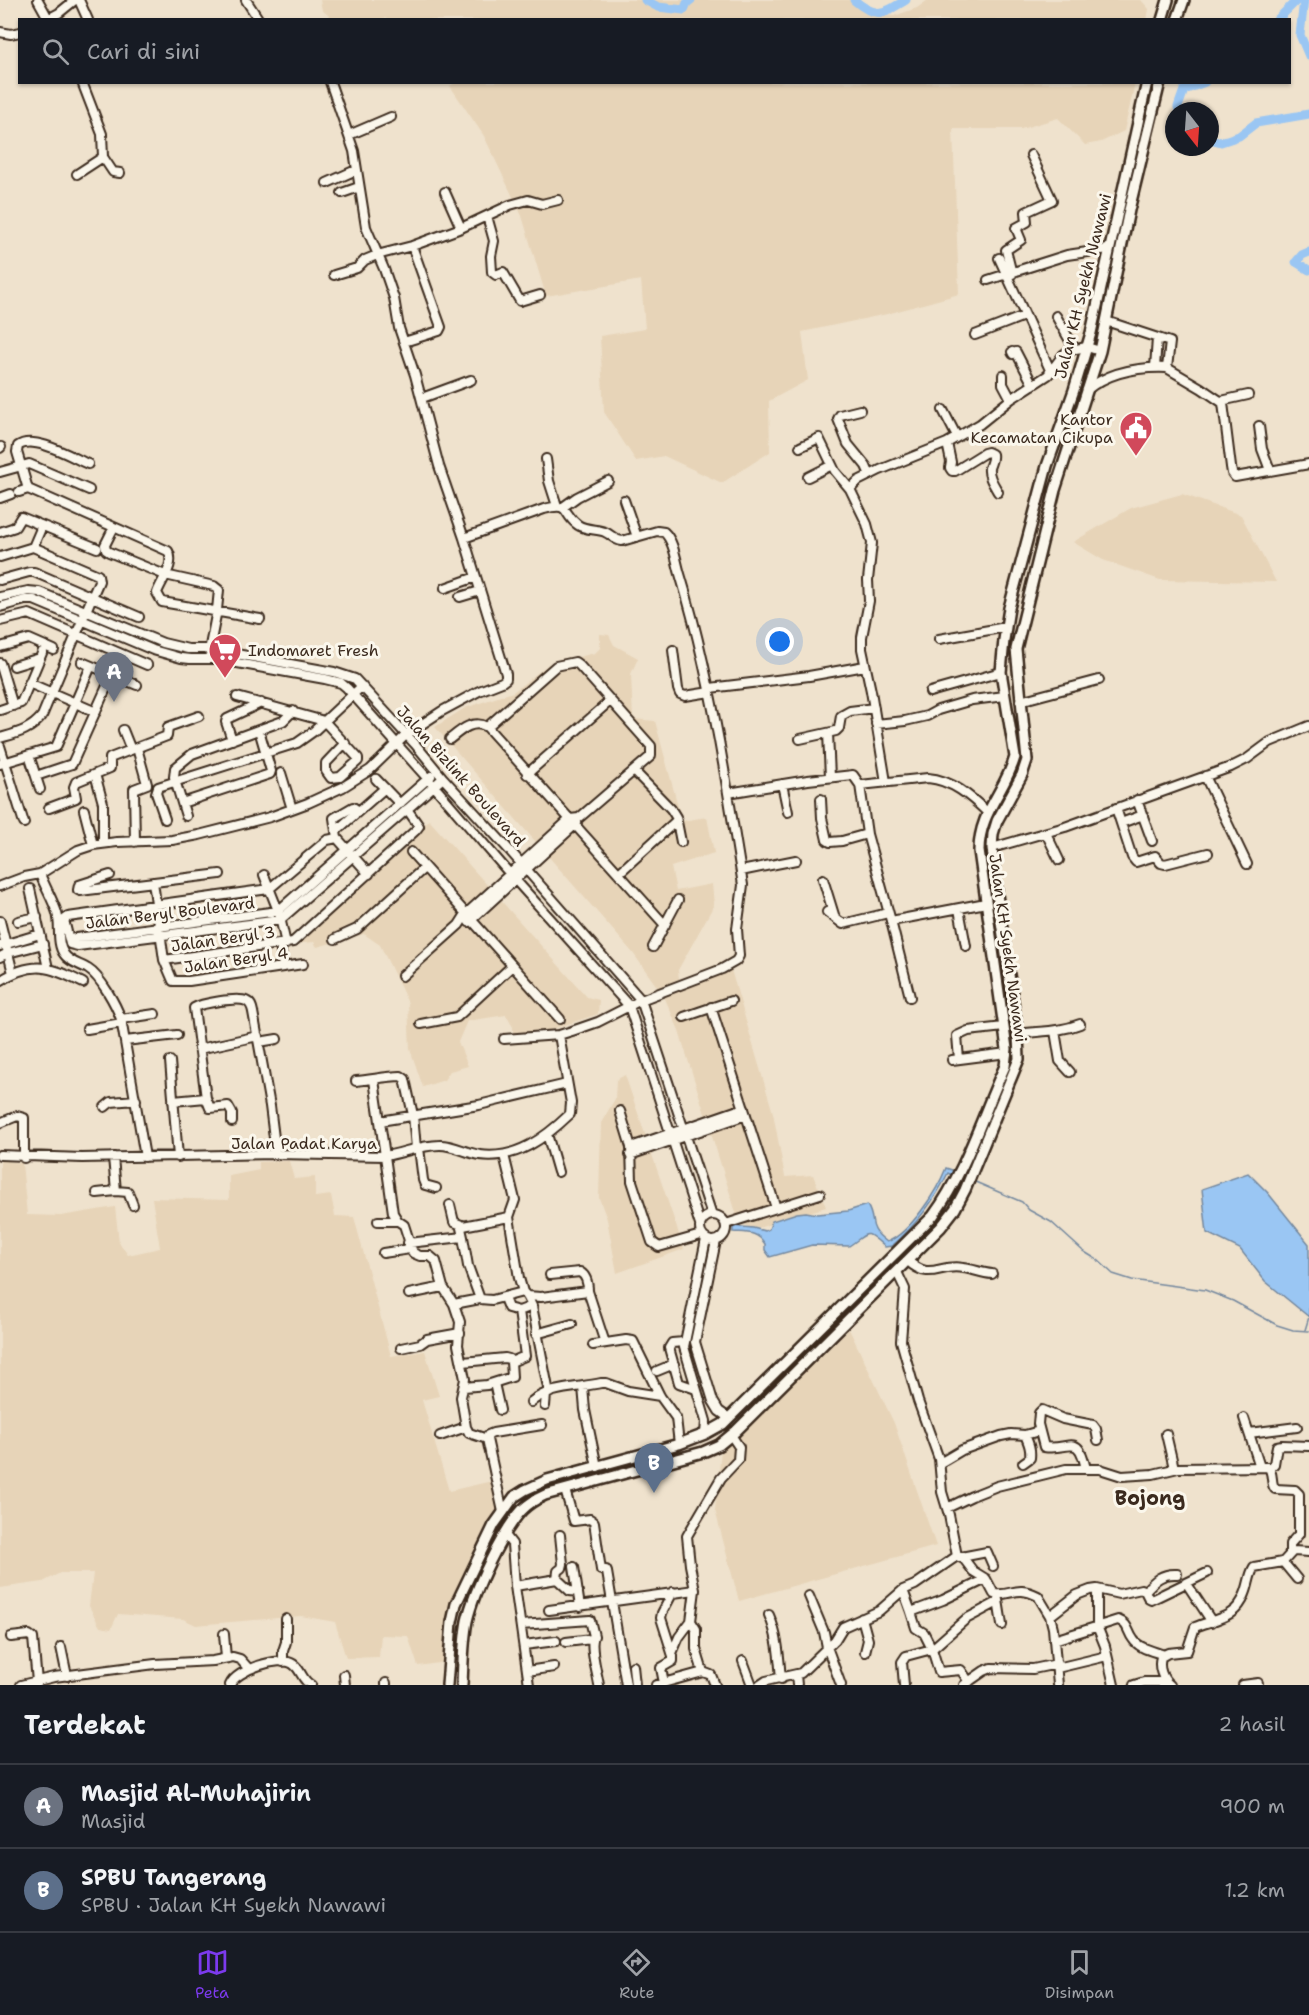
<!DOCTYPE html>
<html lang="id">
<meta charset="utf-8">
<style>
body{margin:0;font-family:"Shantell Sans",sans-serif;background:#20242c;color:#f1f3f6}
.compass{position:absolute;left:1165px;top:102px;width:54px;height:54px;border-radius:50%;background:#171b24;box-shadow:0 2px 4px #0004;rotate:163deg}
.you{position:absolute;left:780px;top:642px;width:21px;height:21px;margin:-15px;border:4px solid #fff;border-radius:50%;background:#1a73e8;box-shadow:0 0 0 9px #1a73e833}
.badge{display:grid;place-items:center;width:39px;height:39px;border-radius:50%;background:#7c3aed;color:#fff;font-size:20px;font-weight:700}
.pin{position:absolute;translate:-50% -50px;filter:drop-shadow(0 2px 3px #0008)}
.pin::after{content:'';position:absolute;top:32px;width:21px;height:18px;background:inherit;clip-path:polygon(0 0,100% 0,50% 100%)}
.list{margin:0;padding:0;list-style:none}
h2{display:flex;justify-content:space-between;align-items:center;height:78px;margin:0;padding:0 24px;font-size:26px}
h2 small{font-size:20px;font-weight:400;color:#9ea1a6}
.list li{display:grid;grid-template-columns:39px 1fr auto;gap:18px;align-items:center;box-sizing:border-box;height:84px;padding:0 24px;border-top:2px solid #363941}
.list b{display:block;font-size:22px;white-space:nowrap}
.list p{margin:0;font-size:20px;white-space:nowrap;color:#9ea1a6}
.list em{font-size:20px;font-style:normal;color:#9ea1a6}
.icon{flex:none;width:33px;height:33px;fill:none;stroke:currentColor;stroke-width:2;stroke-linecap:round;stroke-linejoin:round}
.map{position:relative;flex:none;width:1309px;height:1685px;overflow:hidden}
.search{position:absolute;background:#171b24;box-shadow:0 2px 4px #0004;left:18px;right:18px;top:18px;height:66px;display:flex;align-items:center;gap:15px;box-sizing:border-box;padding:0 21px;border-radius:0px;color:#9ea1a6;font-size:22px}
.sheet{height:246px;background:#171b24}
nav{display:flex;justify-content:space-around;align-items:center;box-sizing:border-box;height:84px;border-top:2px solid #363941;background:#171b24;font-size:16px;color:#9ea1a6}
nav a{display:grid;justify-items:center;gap:3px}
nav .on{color:#7c3aed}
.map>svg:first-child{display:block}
.built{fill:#e7d4b8}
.water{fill:#9ac6f3;stroke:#74889e;stroke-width:1.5}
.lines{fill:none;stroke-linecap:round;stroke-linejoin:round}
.stream{stroke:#74889e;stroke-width:1.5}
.river{stroke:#9ac6f3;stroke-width:9}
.minor-casing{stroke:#3b2a1e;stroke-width:12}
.major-casing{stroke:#3b2a1e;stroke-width:14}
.minor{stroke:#fbf7ec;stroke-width:8}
.major{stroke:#fbf7ec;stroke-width:9}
.labels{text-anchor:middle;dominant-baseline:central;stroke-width:6;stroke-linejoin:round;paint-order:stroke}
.street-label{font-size:16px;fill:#3b2a1e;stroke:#fbf7ec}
.poi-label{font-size:16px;fill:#3b2a1e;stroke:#fbf7ec;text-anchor:end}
.quarter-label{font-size:20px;font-weight:bold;fill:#3b2a1e;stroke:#fbf7ec}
</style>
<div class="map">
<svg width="1309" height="1685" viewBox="0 0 1309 1685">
<rect width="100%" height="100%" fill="#efe2cd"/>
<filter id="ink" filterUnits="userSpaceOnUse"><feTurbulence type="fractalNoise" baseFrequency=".0167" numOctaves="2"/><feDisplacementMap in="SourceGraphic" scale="12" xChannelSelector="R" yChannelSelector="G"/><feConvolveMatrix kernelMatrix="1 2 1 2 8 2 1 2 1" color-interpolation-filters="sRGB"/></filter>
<g filter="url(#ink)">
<!-- built -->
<path class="built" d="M320 0H857L860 4 873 13 894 16 917 8 928 0H1141L1149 9 1147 20H387L386 18 383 20H334L322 10Z
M456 82 1135 83 1124 131 1101 142 1085 145 1058 118 1021 129H953L959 294 887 314 802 332 808 380 769 401 770 452 722 483 664 456 636 461 604 412 600 336 645 329 641 280 546 296 522 216 484 136 450 86Z
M1182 494 1241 515 1276 582 1160 580 1103 560 1073 542 1131 508Z
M600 634 609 635 614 645 638 658 631 674 633 719 655 721 682 821 707 817 714 853 671 867 676 891 712 884 714 905 678 970 679 979 658 988 633 953 435 727 465 708 513 692 549 664 595 653 600 648Z
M429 820 587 997 599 1000 598 1014 532 1036 513 1037V1027L506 1015 467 1021 458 1042 468 1066 450 1071 444 1080 423 1087 410 1049 408 1003 380 945 364 934 317 947 314 942 295 944Z
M731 970 773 1113 785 1177 813 1175 826 1207 752 1230 738 1219 678 1028 663 994Z
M625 1075 684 1249 617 1273 607 1219 599 1198 601 1123 615 1099 616 1080Z
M0 1160 22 1163 27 1215 61 1216 115 1207 119 1242 128 1255 160 1248 152 1198 229 1200V1176L259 1170V1162L289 1161 294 1179 315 1177V1197L331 1195 335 1216 354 1217 391 1356 425 1351 439 1396 422 1400 449 1491 492 1481 499 1506 451 1600 446 1630 445 1662 418 1666 408 1636 381 1635 379 1657 346 1658 335 1622 301 1616 196 1625 183 1619 118 1614 111 1629 100 1627 89 1606 93 1573H60L43 1582 0 1588Z
M849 1329 894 1423 936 1546 739 1601 715 1510 721 1450Z"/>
<!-- water -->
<path class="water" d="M946 1168 955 1171 953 1176 948 1173C934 1202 916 1225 892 1246L885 1247C864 1229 870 1232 849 1246L812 1245 770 1257 765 1250V1244C757 1231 747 1233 733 1232V1226L753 1228 765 1231 769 1229 772 1221 797 1213 806 1212 817 1214 848 1211 867 1205C877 1221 866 1227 887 1242 910 1233 937 1191 946 1168Z
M1248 1173 1268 1193 1309 1244V1317L1265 1281 1240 1249 1207 1233 1202 1189Z"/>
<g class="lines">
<!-- stream -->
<path class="stream" d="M973 1181 1022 1202 1029 1210 1051 1222 1083 1251 1099 1261 1113 1274 1132 1280 1205 1290 1233 1301 1277 1325 1293 1330 1309 1331
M1305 1330 1309 1317"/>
<!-- river -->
<path class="river" d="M645 0 658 7 684 10 687 3 691 0
M854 0C876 19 883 14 906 0
M1304 0 1300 35 1309 56
M1277 20 1297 0
M1179 111 1178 107 1184 90 1205 82
M1210 139 1221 142 1239 136 1256 123 1309 114
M1309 252 1302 255 1296 262 1309 270"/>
<!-- minor casing -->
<g class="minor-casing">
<path id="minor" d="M38 0 48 18
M79 0 88 20
M246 0 259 20
M46 20 59 13 75 0
M0 32 11 34 20 32
M330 82 354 151 366 227 384 269 394 298 399 328 415 375 439 466 464 538 544 509C572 502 561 513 578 525 585 530 597 529 605 532 612 535 614 540 622 541L657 531 664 532C674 541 676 561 680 574 702 646 716 719 728 793L808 780 853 775 860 785 867 834 891 921 986 903
M349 135 391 117
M103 157 113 172 120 173
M77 174 103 157 102 134 82 82
M327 183 356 170
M445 192 461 228
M342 193 359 187
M487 216 494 241 491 256 492 272 496 275 503 272 520 301 540 295
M999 258 1051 372
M1012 274 1006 250 1021 240 1016 228 1027 222 1026 212 1052 200 1031 155
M334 275 357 268 365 260 377 255 412 246 461 228 510 205 528 200 542 204 558 200
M988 280 1067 255 1108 249
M1056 316 1074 348
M1106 321 1170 342 1167 368 1201 388 1223 403 1231 467 1232 473 1235 477 1309 464
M975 335 1024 316
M404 342 439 331 441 327 412 246
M1012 352 1013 354 1016 352 1033 385
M1155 368 1157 338
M1003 375V384L1011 399
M1087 390C1109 372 1139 367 1167 368
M422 398 471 380
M1221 401 1248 395
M860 410 840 415 838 419 848 444 866 466 870 475
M943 410 957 437
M1259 426 1262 449 1270 470
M947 443 951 462 950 468 952 471H955L984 453 988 452 992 454C993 460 991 462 989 468 988 477 994 485 998 492
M800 447 819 438 835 471 850 489 858 481 880 470 947 443 980 424 1011 399 1048 375 1063 355 1070 350 1087 347 1100 351
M0 448 1 447
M546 459 549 481 557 506
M0 472 29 464 89 490
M808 477 832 465
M28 489 17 452 18 446C33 434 72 457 88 464
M850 489 867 524 872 543 868 580 869 601 862 637V649L871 691 886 782
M19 492 28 489 168 551C176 564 161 581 157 593L162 602 260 619
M0 498 11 494
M624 500 637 537
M563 507 577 497 608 481
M114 527 105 545 106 550 109 552 165 575 214 586 219 590 217 610 209 651
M0 532 15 527 21 517 97 548
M33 547 42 526
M0 557 33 547 98 575 99 581 92 597 139 617
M0 580 29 572H34L92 597 42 716C31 730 17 733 0 738
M445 588 476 577
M0 597 28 591 39 592 163 643 188 649H209L334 672 355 679 415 744 443 778 511 852 641 1000 712 1215
M460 597 480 591
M0 607 25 600H34L153 650 181 658 190 659H215L325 679 341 683 347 688 428 779 510 874 629 1006 700 1225
M0 621 29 614 147 665
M939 639 1006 627
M0 647 29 639 54 650
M673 650 678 689 680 694 685 696 710 692
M82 662 137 685
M0 663 13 706
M14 666 40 658
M29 683 96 712
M710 688 809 676 865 666
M930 692 1001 672
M237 697 324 721
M1020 701 1099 680
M0 710 21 703 45 646
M324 721 358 758V761L340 777 331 778 326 771V763L345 743
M876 724 905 721 927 716 938 710 972 700 1005 696
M123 730 131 750
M828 733 830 777
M450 739C461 730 473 719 487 727L665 925
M800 739 836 731 839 728 841 716 850 711 874 708
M232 740 226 722 227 719 261 703
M0 746 24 823
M29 755 40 789
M0 764 56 747 91 666
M634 771 671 809 676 817 681 842
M281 773 292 809
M95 774 103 803V843
M527 774 610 701
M36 776 72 764 112 675
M1205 776 1247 864
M376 779 400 804
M782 784 788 812
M860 785 928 778C952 780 970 796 987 812
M821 799 822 818 827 840 830 842 842 841 867 834
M1137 800 1152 841
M182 803 270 774 271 771 259 730
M49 808 76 798 74 787 76 782 110 768V758L167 736 168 727 199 716
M1116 808 1132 857 1136 862 1155 856 1161 863 1165 864 1208 853
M84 810 93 845
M186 816 174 777 175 768 192 754 283 721 293 711
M165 819 156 793 158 787 297 743 314 731 362 686
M1121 823 1143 815
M336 831 334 818 353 807 359 811
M1046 833 1059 860
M337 838 327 840 269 889 68 917 64 920 70 944 78 946 280 920 443 778
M337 838 336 831 385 788
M337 838 369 874
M135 842 134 789 147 784 137 748
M992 848 1065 827 1231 767 1247 759 1270 742 1309 726
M411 852 560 1019
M741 871 796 860
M619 873 676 821
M40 874C45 887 53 900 57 913 61 926 56 943 64 954 69 962 80 964 88 969 101 977 116 1005 121 1019L145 1157
M110 875 79 885 78 890 80 891 220 874
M264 875 279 913 286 944
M823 879 835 918
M153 882 164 960 173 981H189L303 964
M0 886 24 877 40 874 78 850 93 845 117 842 172 840 199 835 270 817 308 803 343 787 370 770 407 734 442 711 479 691 502 682 506 679V674L464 538
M30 889 48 968
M959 909 966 946
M827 912 843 924 888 913
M0 921 13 973
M18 921 37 917
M891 921 910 997
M469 922 577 823
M69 939 278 911 431 776
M335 939 357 929 424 868
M280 944 283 967
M0 946 40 934
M653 947 678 900
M0 957 8 953 43 944
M164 960 293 942 416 830 419 826 407 809
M402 976 459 925 466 914 570 819 579 818 651 756V746L579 665 575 662 556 666 487 727
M0 981C33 960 50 966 83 983
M711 1007 776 1208
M684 1017 731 1001
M121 1019 155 1014
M421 1024 457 1017 512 966
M87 1029 122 1023
M1055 1031 1060 1061 1070 1072
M1018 1034C1039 1031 1060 1032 1080 1024
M504 1039 559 1035 572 1031 598 1022 641 1000 722 969 736 961 739 956 737 929 743 885 728 793
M125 1041 177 1035
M259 1042 277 1039
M199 1049 258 1036
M959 1059 957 1036 968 1031 1004 1027
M952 1060 1007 1053
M170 1061 178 1157
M374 1080 385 1156C403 1153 421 1145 440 1145 454 1145 466 1153 480 1155 516 1160 545 1138 570 1114L571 1103 559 1035
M356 1081C371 1080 386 1076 401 1076L405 1079 413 1115 416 1148
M206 1098 210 1108 228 1106 232 1113V1122
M173 1101 206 1098 194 1008C201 1003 238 997 246 1001 251 1003 252 1007 253 1012L270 1106 276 1154
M105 1107 111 1102 136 1100
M620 1111 631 1147 632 1181 652 1242 659 1247 701 1235
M380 1121 479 1105 567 1084
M0 1123 17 1116 24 1118V1158
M547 1134 558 1172
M631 1147 744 1108
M419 1148 423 1180 425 1185 436 1188
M0 1155 82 1158 276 1154 385 1156 393 1213 398 1221 404 1225 413 1253 420 1256H430L436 1261 443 1287 454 1304 460 1322 458 1345 465 1379 461 1397 466 1427 469 1433 487 1439 503 1512
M504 1155 515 1200 509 1217 519 1278 523 1292 527 1296 532 1306 549 1393
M630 1155 746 1115
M113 1157 116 1191 128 1192 133 1205
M97 1193 116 1191
M450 1205 454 1222 464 1226
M700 1228a13 13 0 1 1 26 0a13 13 0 1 1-26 0Z
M378 1221H398
M726 1224 820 1194
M463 1237 461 1228 463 1226 509 1217
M716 1241 695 1342 713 1401 719 1411 729 1418
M408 1243 463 1237 468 1266 480 1299 492 1300 523 1292
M383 1253 410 1249
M908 1261C931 1282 939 1263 963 1268 973 1269 981 1273 992 1274
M897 1272 905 1289 901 1341 918 1401 939 1459 942 1492 949 1515 957 1556
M550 1275 580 1272C587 1276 588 1284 588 1291L605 1343
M409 1294 443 1287
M527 1296 541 1297 588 1291
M504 1298 508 1308 519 1311
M454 1304 480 1299
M536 1334 572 1324
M684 1342 672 1343 669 1348 679 1383 696 1389
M593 1345 626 1340 633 1341 660 1396 676 1418 679 1444
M401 1348 420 1344 427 1339 460 1333
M463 1362 505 1358 509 1359 511 1362
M657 1371 674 1364
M494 1383 500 1410
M464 1387 487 1385 512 1377 511 1362 525 1356 519 1311 532 1306
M583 1387 585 1410 597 1467
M531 1402C548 1387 579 1388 601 1383H606L628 1391 660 1396
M545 1406 546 1395
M1244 1418 1260 1467
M1249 1433 1297 1427
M705 1434 706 1421 684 1347 706 1239
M1166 1434 1174 1468
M440 1436 466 1427
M487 1439 488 1435 493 1433 542 1425
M940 1463 962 1450 1001 1436 1011 1434 1025 1435 1039 1431
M1023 1463 1030 1458C1031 1449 1029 1444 1025 1435
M1270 1468 1274 1464 1277 1446 1282 1445 1309 1446
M1086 1469C1078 1431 1070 1451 1044 1447L1038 1424 1039 1413 1042 1410 1063 1419 1093 1425 1096 1429 1098 1440
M565 1490 574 1521 590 1519 594 1522 601 1570H606L607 1572 626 1685
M947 1508 972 1496 997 1486 1066 1469H1100L1122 1476 1153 1474 1178 1468 1268 1467C1274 1473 1270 1483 1275 1489L1295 1490 1299 1494V1534L1290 1544V1553
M505 1535 512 1544 515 1586 529 1685
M961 1557 987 1552 993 1566
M1283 1562 1297 1579
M574 1567 580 1607
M557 1579 570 1591 578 1592
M1187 1584 1212 1622
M515 1586 557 1579 558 1571 562 1568 563 1564 560 1535
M1097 1589V1626L1105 1646 1114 1685
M903 1590 911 1612 943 1600 986 1579
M1145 1591C1155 1580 1162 1573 1177 1574
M809 1596 824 1632 827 1647 841 1685
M998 1600 1002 1625
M549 1610 695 1590
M911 1612 916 1628 924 1633 932 1649 966 1619 998 1602
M769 1615C778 1636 779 1656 781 1679
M1050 1616 1077 1595 1090 1590 1097 1589 1119 1594 1141 1589 1145 1591 1149 1599 1151 1600 1207 1573
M862 1618 868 1640 865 1652
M521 1625 590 1620 594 1636C589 1646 597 1672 599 1685
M224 1634 226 1658
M11 1637 29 1635 33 1638 37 1682
M1054 1640 1118 1620C1129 1624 1127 1631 1133 1639 1139 1649 1154 1651 1164 1655
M566 1642 592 1639
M524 1645 556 1641
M61 1647 67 1676
M673 1651 679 1637 691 1621
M743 1661 752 1685
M283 1662V1651L286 1642V1619
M633 1666 635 1685
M1057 1668 1107 1656
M527 1671 554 1667
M703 1672 696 1649V1629L691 1621 695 1590 690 1565 687 1536 721 1478 738 1460 739 1447 731 1435
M344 1675 345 1685
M796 1675 797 1685
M386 1683V1685
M664 1683 661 1668 673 1661V1656L661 1618 662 1613 673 1592
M21 1685 54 1677 155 1664 213 1661 233 1657 240 1659 249 1669
M230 1685C236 1670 280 1655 293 1664 302 1670 301 1680 311 1685
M656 1685 703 1672 711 1675 715 1685
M760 1685 766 1681 801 1673 835 1640 843 1627 879 1611 903 1590 915 1585 957 1556 964 1559 973 1571 986 1579 994 1594C1014 1596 1015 1585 1038 1596L1050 1616 1053 1628 1058 1685
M904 1685 902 1662 906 1656 932 1649 939 1672 961 1670 969 1682
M964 1685 984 1671 991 1668 1033 1669 1057 1664
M1134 1685 1144 1682H1166
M1170 1685C1162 1679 1158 1667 1161 1657L1168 1653 1187 1651 1195 1627C1215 1619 1237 1618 1245 1594 1249 1585 1249 1575 1254 1567L1283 1562 1293 1551 1309 1552
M1243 1685 1258 1683"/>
</g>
<!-- major casing -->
<g class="major-casing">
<path id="major" d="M1162 20 1168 0
M1177 20 1184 0
M447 1685 452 1622 456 1604 494 1525 514 1497 525 1490 547 1480 679 1444 705 1434 723 1424 933 1216C966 1171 982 1116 1005 1066L1007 1049 979 851C979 812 1005 792 1015 757L1001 672 1004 640 1009 608 1047 466 1074 390 1091 333 1147 82
M462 1685C463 1664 463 1642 467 1621 474 1591 501 1533 522 1510 529 1503 536 1499 545 1495L703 1452 719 1445 736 1431 941 1227 955 1209 965 1190 1019 1059 1018 1034 998 902 992 848 993 834 997 821 1022 775 1027 760 1016 649 1055 490 1100 351 1129 210 1160 82"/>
</g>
<!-- minor -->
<use href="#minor" class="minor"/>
<!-- major -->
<use href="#major" class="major"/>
</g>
</g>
<!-- icons -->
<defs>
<g id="civic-pin" transform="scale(1.725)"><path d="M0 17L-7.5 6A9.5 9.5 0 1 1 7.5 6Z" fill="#d1495b" stroke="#fbf7ec"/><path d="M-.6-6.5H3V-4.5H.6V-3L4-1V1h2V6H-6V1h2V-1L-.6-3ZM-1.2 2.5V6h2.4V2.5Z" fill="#fff"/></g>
<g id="supermarket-pin" transform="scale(1.725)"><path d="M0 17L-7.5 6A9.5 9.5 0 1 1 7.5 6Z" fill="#d1495b" stroke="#fbf7ec"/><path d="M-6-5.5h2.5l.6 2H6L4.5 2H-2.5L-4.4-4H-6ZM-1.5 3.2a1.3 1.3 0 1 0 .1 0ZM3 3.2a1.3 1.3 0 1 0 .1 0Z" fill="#fff"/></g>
</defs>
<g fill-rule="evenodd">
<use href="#civic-pin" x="1136" y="428"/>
<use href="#supermarket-pin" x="225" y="650"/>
</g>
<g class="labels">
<!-- street labels -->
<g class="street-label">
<text transform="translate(1083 286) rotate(-76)">Jalan KH Syekh Nawawi</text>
<text transform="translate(461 776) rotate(48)">Jalan Bizlink Boulevard</text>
<text transform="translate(170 913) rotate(-7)">Jalan Beryl Boulevard</text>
<text transform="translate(223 939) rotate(-8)">Jalan Beryl 3</text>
<text transform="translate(1008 948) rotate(82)">Jalan KH Syekh Nawawi</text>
<text transform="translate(236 960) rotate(-8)">Jalan Beryl 4</text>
<text x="304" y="1143">Jalan Padat Karya</text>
</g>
<!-- poi labels -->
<g class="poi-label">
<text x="1113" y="419">Kantor<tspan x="1113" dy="18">Kecamatan Cikupa</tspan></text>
<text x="248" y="650" text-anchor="start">Indomaret Fresh</text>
</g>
<!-- quarter labels -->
<g class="quarter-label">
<text x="1150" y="1498">Bojong</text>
</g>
</g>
</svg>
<svg class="compass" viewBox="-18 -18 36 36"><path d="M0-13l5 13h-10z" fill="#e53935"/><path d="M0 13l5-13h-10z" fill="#9ea1a6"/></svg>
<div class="you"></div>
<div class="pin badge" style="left:114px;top:702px;background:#6b7280">A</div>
<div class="pin badge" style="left:654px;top:1493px;background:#5c6f8a">B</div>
<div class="search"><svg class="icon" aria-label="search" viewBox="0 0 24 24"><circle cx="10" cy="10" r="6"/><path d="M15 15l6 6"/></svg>Cari di sini</div>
</div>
<section class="sheet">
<h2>Terdekat<small>2 hasil</small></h2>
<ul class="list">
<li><span class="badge" style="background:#6b7280">A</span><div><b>Masjid Al-Muhajirin</b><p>Masjid</p></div><em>900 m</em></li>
<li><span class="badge" style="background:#5c6f8a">B</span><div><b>SPBU Tangerang</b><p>SPBU · Jalan KH Syekh Nawawi</p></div><em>1.2 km</em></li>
</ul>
</section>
<nav>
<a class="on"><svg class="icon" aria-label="map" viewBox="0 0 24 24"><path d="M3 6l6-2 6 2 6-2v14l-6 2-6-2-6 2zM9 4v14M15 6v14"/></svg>Peta</a>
<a><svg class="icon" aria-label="directions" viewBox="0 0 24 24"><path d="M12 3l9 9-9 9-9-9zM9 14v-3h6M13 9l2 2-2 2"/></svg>Rute</a>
<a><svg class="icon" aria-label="saved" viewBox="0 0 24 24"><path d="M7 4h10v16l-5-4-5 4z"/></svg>Disimpan</a>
</nav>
